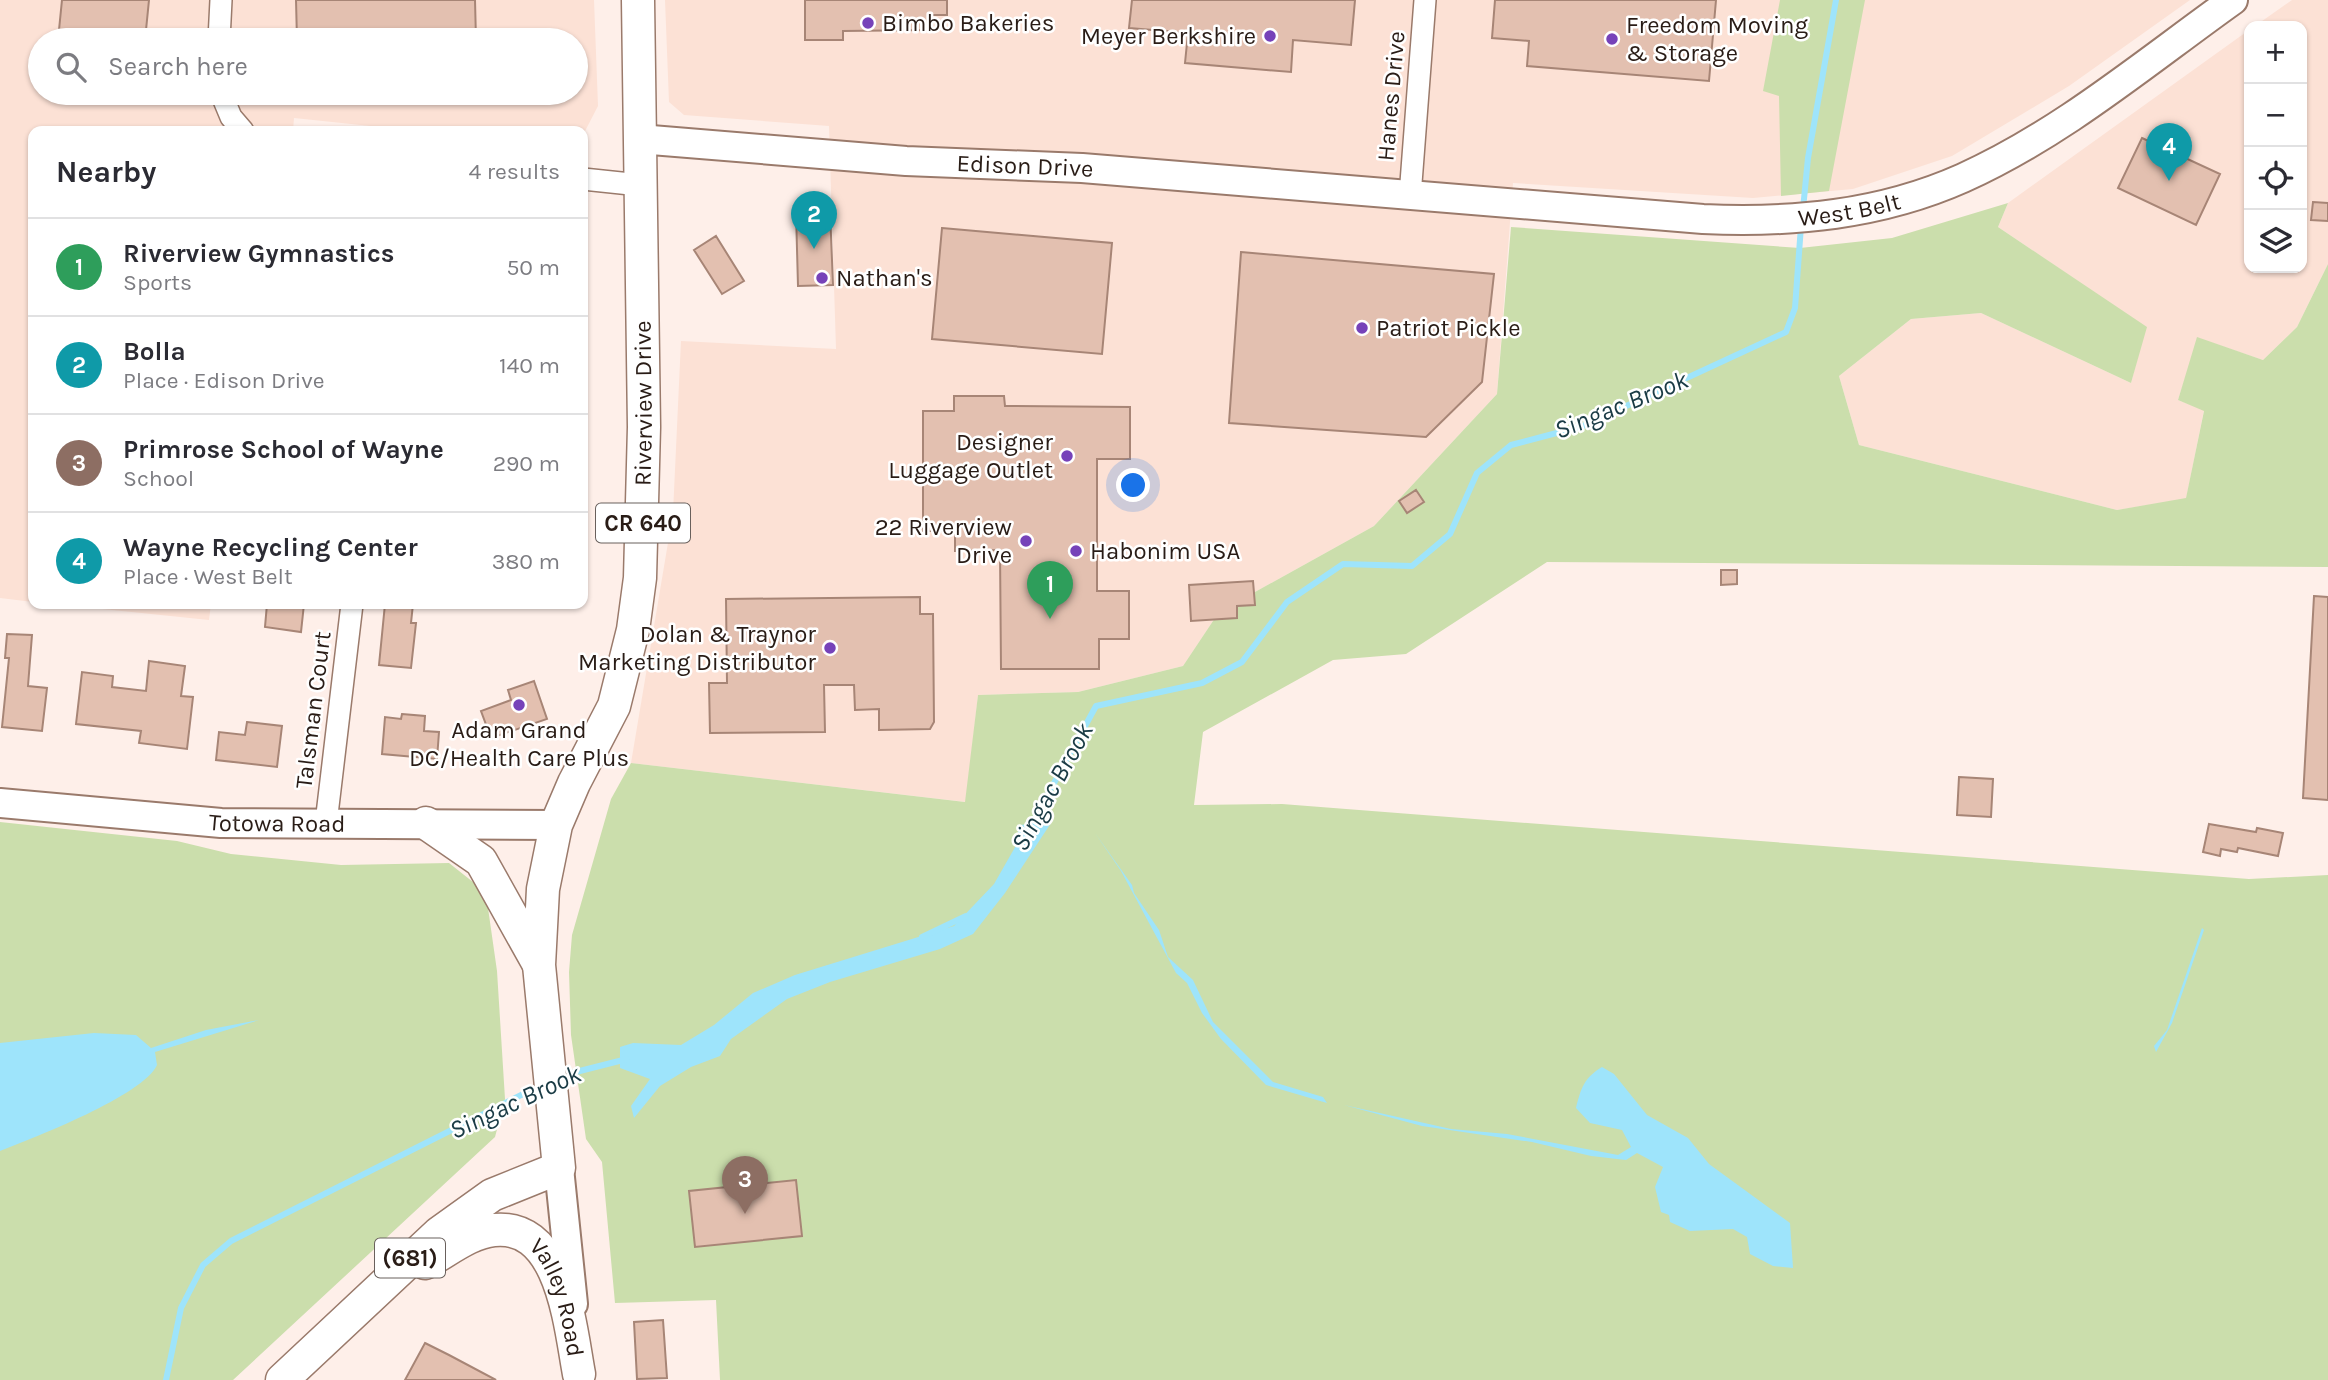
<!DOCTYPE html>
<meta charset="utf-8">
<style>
body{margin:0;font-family:Karla,sans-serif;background:#f2f2f3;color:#2b2b33}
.controls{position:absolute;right:21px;top:21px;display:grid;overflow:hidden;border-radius:14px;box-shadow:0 2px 5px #0004}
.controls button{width:63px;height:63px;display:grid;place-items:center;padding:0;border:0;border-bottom:2px solid #e1e1e2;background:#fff;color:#2b2b33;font:35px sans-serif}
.you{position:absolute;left:1134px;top:486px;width:24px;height:24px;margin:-18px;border:5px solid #fff;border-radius:50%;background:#1a73e8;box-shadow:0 0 0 10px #1a73e833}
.badge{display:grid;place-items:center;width:46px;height:46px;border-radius:50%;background:#111827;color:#fff;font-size:23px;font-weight:700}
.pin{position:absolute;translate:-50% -58px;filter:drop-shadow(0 2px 4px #0008)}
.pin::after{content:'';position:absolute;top:37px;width:24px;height:21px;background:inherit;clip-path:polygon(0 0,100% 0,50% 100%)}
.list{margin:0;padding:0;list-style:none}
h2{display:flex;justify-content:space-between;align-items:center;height:91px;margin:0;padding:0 28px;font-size:30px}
h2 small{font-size:23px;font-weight:400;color:#7c7c81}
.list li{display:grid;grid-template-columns:46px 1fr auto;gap:21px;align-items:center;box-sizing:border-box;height:98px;padding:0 28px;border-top:2px solid #e1e1e2}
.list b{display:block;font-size:26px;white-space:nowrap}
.list p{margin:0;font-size:23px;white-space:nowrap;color:#7c7c81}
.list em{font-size:23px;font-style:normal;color:#7c7c81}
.icon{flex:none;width:38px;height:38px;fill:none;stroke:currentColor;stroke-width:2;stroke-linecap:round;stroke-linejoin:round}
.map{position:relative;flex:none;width:2328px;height:1380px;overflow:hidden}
.search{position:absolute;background:#fff;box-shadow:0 2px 5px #0004;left:28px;top:28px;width:560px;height:77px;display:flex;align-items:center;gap:18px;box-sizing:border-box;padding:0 24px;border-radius:38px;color:#7c7c81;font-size:26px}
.panel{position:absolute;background:#fff;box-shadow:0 2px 5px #0004;left:28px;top:126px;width:560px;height:483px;border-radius:14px}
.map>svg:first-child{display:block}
.built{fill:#fce1d5;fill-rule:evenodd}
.green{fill:#cbdeac}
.water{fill:#9ee4fb}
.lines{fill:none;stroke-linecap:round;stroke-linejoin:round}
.stream{stroke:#9ee4fb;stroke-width:6}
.building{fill:#e3c0b0;stroke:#a78576;stroke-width:2}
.minor-casing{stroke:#9a7a6b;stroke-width:24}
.secondary-casing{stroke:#9a7a6b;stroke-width:32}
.primary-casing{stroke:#9a7a6b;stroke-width:35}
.minor{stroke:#fff;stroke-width:21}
.secondary{stroke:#fff;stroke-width:28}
.primary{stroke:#fff;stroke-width:32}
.poi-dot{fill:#7642b9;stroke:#fff;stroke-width:2.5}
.labels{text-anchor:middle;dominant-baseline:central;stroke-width:5;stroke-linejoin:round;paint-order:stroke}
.shield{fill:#fff;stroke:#69605c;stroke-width:2}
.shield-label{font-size:23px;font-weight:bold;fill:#291c16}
.poi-label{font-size:24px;fill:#291c16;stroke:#fff;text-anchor:start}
.street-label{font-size:24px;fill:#291c16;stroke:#fff}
.water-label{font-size:26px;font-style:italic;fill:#1a3b45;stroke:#fff}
</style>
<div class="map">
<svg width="2328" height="1380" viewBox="0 0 2328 1380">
<rect width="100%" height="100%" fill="#feefe9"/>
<!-- built -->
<path class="built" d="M0 0H594L598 106 583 135V131H418L294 118 293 131H33V602L0 598ZM40 40H576V93H40Z
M665 0H2190L2069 86 1952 156 1853 189 1753 198 1513 183 1497 394 1374 526 1219 612 1183 666 1078 692 978 695 966 802 631 763 673 513 681 341 836 349 829 126 684 115 669 102Z
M2292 0H2328V264L2297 327 2263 360 2198 338 2178 400 2204 410 2186 499 2117 510 1859 445 1839 376 1911 319 1981 313 2131 383 2146 327 1998 227 2008 203 2249 30V268H2302V26H2255Z
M54 604H211L209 620Z"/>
<!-- green -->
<path class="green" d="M1780 0H1865L1829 191 1781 196 1779 96 1763 91Z
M2008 203 1998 227 2147 327 2131 383 1981 313 1911 319 1839 376 1859 445 2117 510 2186 498 2204 411 2178 400 2197 337 2263 360 2297 327 2328 264V567L1547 562 1406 654 1333 660 1203 732 1194 805 1282 804 2249 879 2328 875V1380H720L716 1300 615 1303 602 1162 586 1139 571 1035 569 972 572 935 611 799 631 763 965 802 978 695 1078 692 1183 666 1219 612 1374 526 1497 394 1511 227 1800 248 1892 238Z
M0 822 177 841 231 854 341 865 449 863 478 886 488 908 497 971 505 1099 495 1137 233 1380H0Z"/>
<!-- water -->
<path class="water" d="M1051 823 1005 893 973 934 940 949 830 982 787 999 731 1039 720 1056 691 1067 660 1086 634 1118 631 1106 650 1079 620 1068V1047L633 1043 681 1045 714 1025 753 993 795 975 954 926 994 884 1018 842V825Z
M1095 833 1132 885 1134 893 1159 930 1168 957 1193 980 1213 1022 1273 1082 1323 1097 1327 1103 1266 1085 1221 1039 1202 1013 1187 983 1176 973 1121 871Z
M2202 928 2204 930 2172 1023 2156 1052 2154 1046 2167 1030Z
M259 1020 155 1052 157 1065C144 1095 34 1138 0 1151V1043L94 1033 136 1035 151 1048 206 1030Z
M1602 1067 1614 1074 1647 1115 1688 1138 1709 1164 1790 1223 1793 1268 1773 1266 1750 1254 1747 1237 1733 1229 1690 1231 1670 1222 1669 1215 1661 1212 1655 1187 1663 1167 1637 1153 1626 1160 1591 1156 1532 1142 1422 1126 1344 1105 1451 1129 1507 1134 1618 1155 1631 1147 1622 1130 1590 1123 1576 1108C1581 1088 1584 1078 1602 1067Z"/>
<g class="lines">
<!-- stream -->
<path class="stream" d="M1803 209 1808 158 1836 0
M1029 829 1096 706 1202 683 1242 662 1287 602 1343 564 1412 566 1450 534 1477 473 1511 445 1583 426 1786 332 1795 308 1801 226
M922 937 966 916
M560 1076 627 1059
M166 1380 181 1308 203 1265 231 1241 541 1085"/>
</g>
<!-- building -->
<path class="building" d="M62 0H149L145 40H58Z
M296 0H475L476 40H297Z
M805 0H947V15H932V30L843 31V40H805Z
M1132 0H1355L1351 45 1293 40 1291 72 1185 63 1188 33 1129 28Z
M1495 0H1716L1709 81 1527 66 1529 41 1492 38Z
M2142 138 2220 174 2196 225 2118 188Z
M2313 202 2328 203V221L2311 220Z
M830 211 833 285 798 286 796 212Z
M942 228 1112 243 1102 354 932 339Z
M716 236 744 281 722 294 694 250Z
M1241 252 1494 274 1482 382 1426 437 1229 423Z
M954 396H1004L1005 406 1130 407V459H1097V591H1129V639H1099V669H1001L1000 550 955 551V531H923V411H954Z
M1416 490 1424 502 1407 513 1399 501Z
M1721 570H1737V584L1721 585Z
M1253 581 1255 605 1237 606V618L1191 621 1189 585Z
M2314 596 2328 597V800L2303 798Z
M920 597V614H933L934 722 930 729 879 730V709L855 710 854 685H824L825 732 710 733 709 683H727L726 599Z
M267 604H304L301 632 265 627Z
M385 604H413L411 623H416L411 668 379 665Z
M7 634 32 635 28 686 47 688 42 731 2 727 9 658H5Z
M149 661 185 666 181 696 193 697 187 749 139 743 141 731 76 724 82 672 113 676 112 687 146 691Z
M534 681 547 719 491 738 481 711 511 700 508 690Z
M402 714 425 716 424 731 439 732 437 759 382 754 385 717 401 719Z
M247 722 282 726 277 767 216 760 219 732 245 735Z
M1959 777 1993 779 1991 817 1957 815Z
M2209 824 2256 832 2257 828 2283 833 2278 856 2238 848 2237 852 2221 849 2220 856 2203 852Z
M796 1180 802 1236 695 1247 689 1191Z
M663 1320 667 1378 637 1379 634 1322Z
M425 1343 449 1355 496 1380H405Z"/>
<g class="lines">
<!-- minor casing -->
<g class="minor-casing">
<path id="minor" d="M219 40 221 0
M221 93 231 117 243 131
M583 179 640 185
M1410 196 1425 0
M326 823 352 604"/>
</g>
<!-- secondary casing -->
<g class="secondary-casing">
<g id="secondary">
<path id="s1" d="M639 139 906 161 1082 168 1703 219C1792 223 1880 215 1963 178 2061 134 2146 62 2233 0"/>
<path id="s2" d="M0 803 221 823 556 825"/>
<path d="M559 1168 573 1304"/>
</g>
</g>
<!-- primary casing -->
<g class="primary-casing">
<g id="primary">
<path d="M426 823 481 861 538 963"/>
<path id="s3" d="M425 1263C446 1252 470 1232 494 1230 562 1223 570 1326 579 1374"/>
<path id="s4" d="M282 1380 439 1233 492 1195 559 1168 539 965 543 889 556 825 574 783 614 706 633 630 640 578 644 427 638 0"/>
</g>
</g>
<!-- minor -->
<use href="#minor" class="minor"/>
<!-- secondary -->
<use href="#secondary" class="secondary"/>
<!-- primary -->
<use href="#primary" class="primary"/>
</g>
<!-- markers -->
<g class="poi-dot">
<circle cx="868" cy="23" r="7"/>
<circle cx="1270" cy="36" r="7"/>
<circle cx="1612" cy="39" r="7"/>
<circle cx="822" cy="278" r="7"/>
<circle cx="1362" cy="328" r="7"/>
<circle cx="1067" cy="456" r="7"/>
<circle cx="1026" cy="541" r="7"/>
<circle cx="1076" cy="551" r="7"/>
<circle cx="830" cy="648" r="7"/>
<circle cx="519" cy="705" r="7"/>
</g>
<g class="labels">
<!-- shield labels -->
<g class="shield">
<rect x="596" y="503.5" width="94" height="39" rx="5"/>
<rect x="375" y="1238.5" width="70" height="39" rx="5"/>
</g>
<g class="shield-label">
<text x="643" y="523">CR 640</text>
<text x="410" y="1258">(681)</text>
</g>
<!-- poi labels -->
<g class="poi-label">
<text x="882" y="23">Bimbo Bakeries</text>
<text x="1626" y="25">Freedom Moving<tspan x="1626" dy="28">&amp; Storage</tspan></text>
<text x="1256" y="36" text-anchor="end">Meyer Berkshire</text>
<text x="836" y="278">Nathan's</text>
<text x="1376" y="328">Patriot Pickle</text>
<text x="1053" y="442" text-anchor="end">Designer<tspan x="1053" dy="28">Luggage Outlet</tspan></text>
<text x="1012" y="527" text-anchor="end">22 Riverview<tspan x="1012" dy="28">Drive</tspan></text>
<text x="1090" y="551">Habonim USA</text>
<text x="816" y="634" text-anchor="end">Dolan &amp; Traynor<tspan x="816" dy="28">Marketing Distributor</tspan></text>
<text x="519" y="730" text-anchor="middle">Adam Grand<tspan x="519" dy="28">DC/Health Care Plus</tspan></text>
</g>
<!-- street labels -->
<g class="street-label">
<text transform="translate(1391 96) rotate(-85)">Hanes Drive</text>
<text stroke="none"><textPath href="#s1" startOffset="387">Edison Drive</textPath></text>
<text stroke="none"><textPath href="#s1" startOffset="1214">West Belt</textPath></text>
<text stroke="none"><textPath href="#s4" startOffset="1136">Riverview Drive</textPath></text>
<text transform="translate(313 710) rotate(-83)">Talsman Court</text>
<text stroke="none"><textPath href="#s2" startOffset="278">Totowa Road</textPath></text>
<text stroke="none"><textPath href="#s3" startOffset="182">Valley Road</textPath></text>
</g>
<!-- water labels -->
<g class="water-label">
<text transform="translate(1621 405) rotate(-22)">Singac Brook</text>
<text transform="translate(1052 787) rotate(-61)">Singac Brook</text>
<text transform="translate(515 1102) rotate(-25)">Singac Brook</text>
</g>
</g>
</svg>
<div class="controls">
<button>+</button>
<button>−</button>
<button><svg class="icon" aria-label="locate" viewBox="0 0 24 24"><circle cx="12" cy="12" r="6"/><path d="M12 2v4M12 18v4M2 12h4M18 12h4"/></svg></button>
<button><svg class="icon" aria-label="layers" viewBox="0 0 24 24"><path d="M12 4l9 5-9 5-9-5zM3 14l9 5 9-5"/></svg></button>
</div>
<div class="you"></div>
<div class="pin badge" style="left:1050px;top:619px;background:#2e9e5b">1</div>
<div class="pin badge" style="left:814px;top:249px;background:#0f9aa8">2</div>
<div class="pin badge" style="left:745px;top:1214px;background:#8d6e63">3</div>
<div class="pin badge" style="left:2169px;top:181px;background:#0f9aa8">4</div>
<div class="search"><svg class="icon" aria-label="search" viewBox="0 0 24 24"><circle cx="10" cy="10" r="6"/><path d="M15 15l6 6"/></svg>Search here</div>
<section class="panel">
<h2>Nearby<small>4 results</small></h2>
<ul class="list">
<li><span class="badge" style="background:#2e9e5b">1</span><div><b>Riverview Gymnastics</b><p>Sports</p></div><em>50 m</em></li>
<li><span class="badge" style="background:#0f9aa8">2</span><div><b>Bolla</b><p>Place · Edison Drive</p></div><em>140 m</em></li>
<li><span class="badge" style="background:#8d6e63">3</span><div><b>Primrose School of Wayne</b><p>School</p></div><em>290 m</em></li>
<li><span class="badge" style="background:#0f9aa8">4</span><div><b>Wayne Recycling Center</b><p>Place · West Belt</p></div><em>380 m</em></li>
</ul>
</section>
</div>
